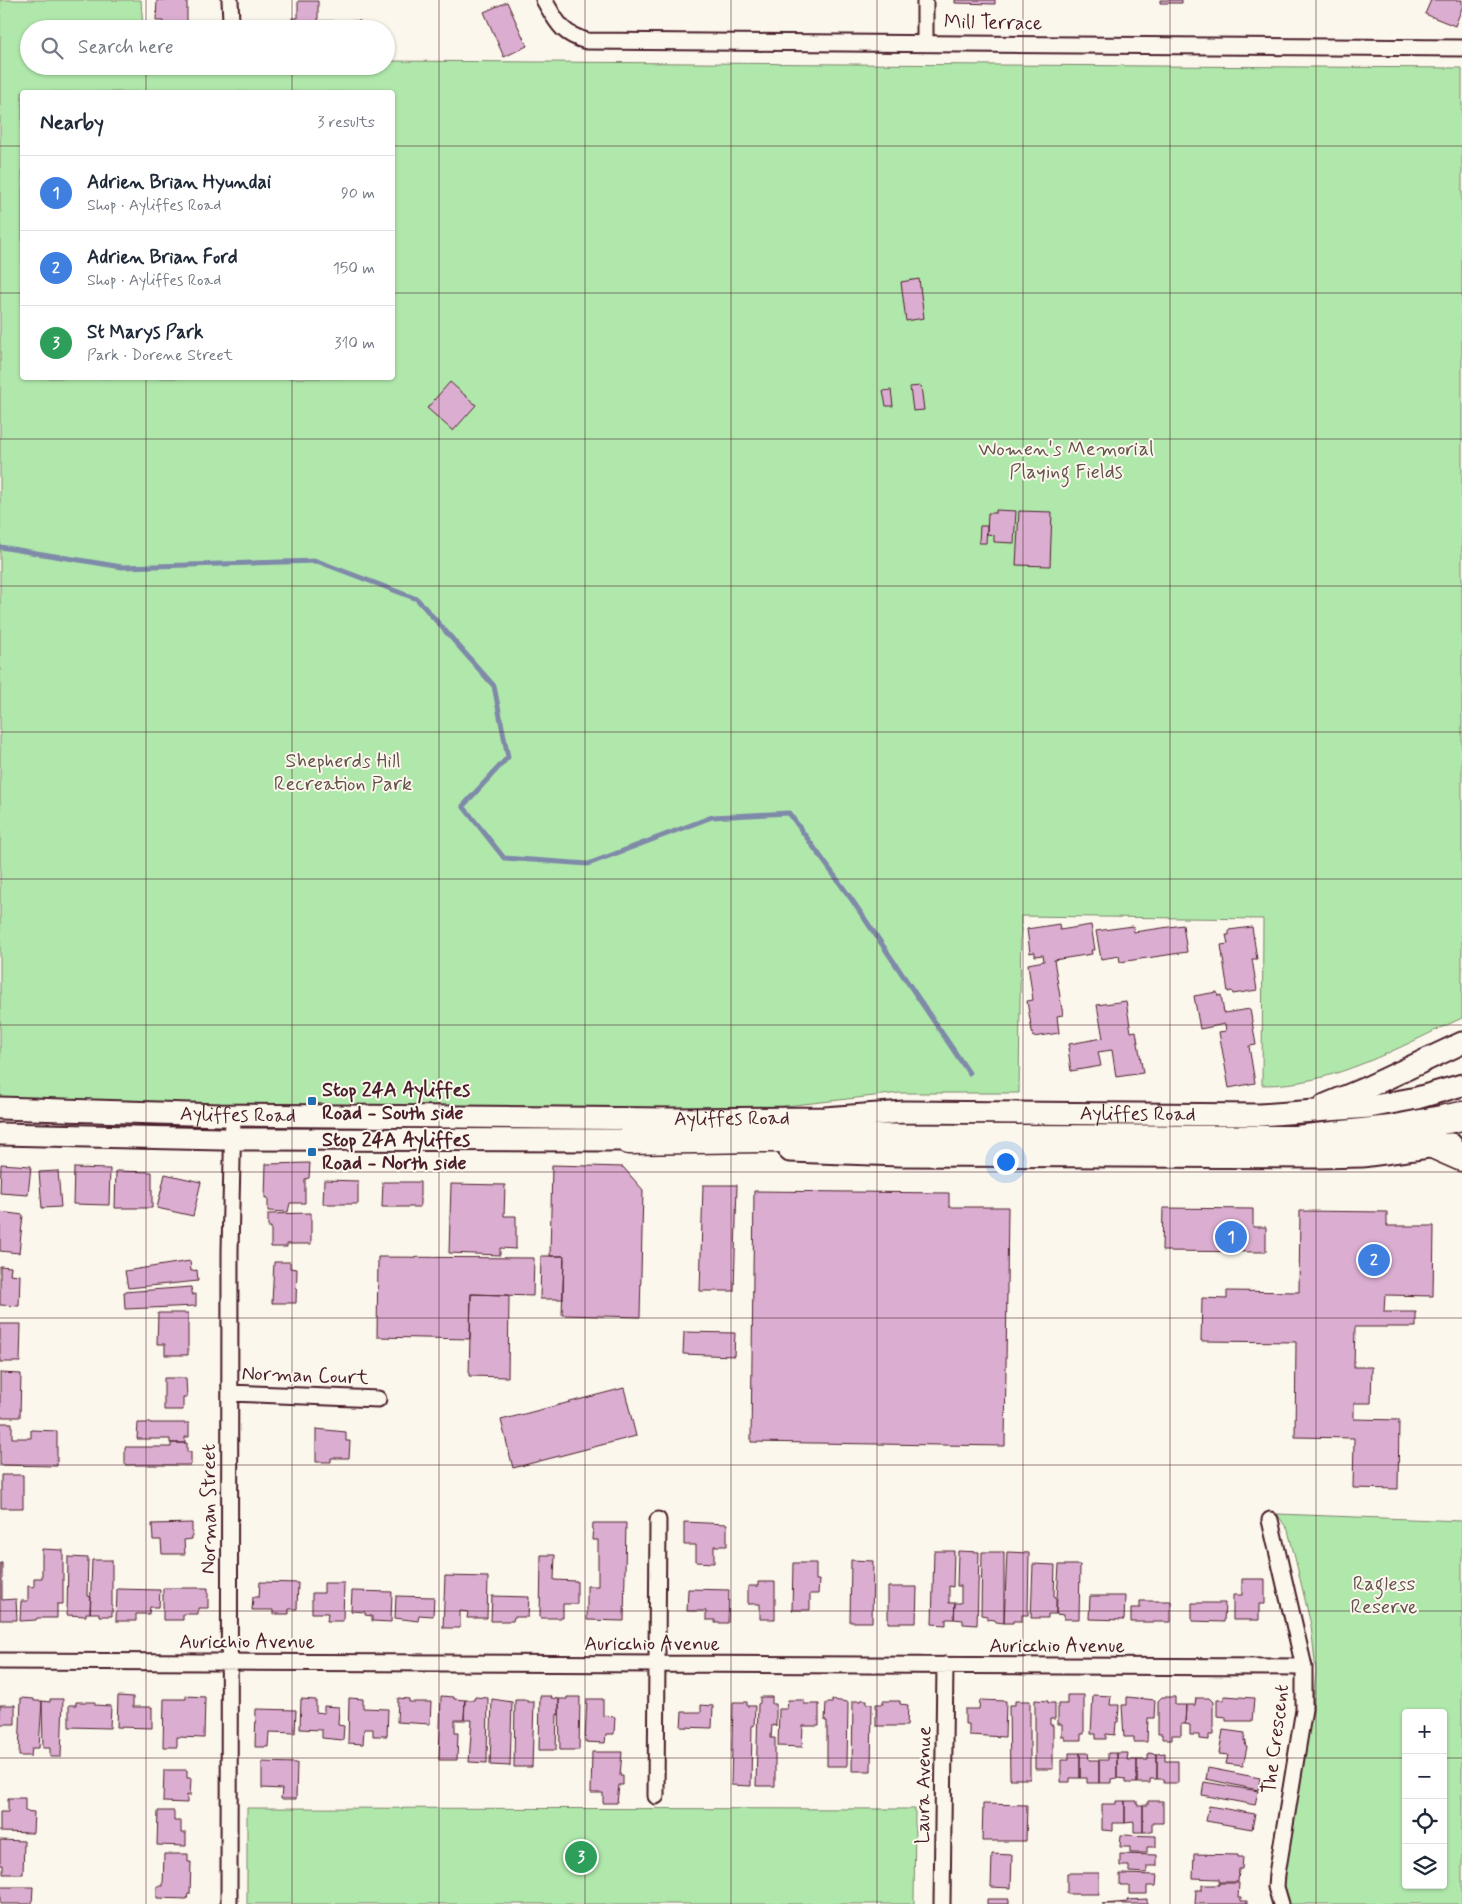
<!DOCTYPE html>
<meta charset="utf-8">
<style>
body{margin:0;font-family:Mynerve,sans-serif;background:#f6f6f7;color:#1f2937}
.controls{position:absolute;right:15px;bottom:15px;display:grid;overflow:hidden;border-radius:5px;box-shadow:0 1px 4px #0004}
.controls button{width:45px;height:45px;display:grid;place-items:center;padding:0;border:0;border-bottom:1px solid #e0e1e3;background:#fff;color:#1f2937;font:25px sans-serif}
.you{position:absolute;left:1005px;top:1161px;width:18px;height:18px;margin:-12px;border:4px solid #fff;border-radius:50%;background:#1a73e8;box-shadow:0 0 0 8px #1a73e833}
.badge{display:grid;place-items:center;width:32px;height:32px;border-radius:50%;background:#1f6fb2;color:#fff;font-size:16px;font-weight:700}
.pin{position:absolute;translate:-50% -50%;border:2px solid #fff;box-shadow:0 1px 5px #0006}
.list{margin:0;padding:0;list-style:none}
h2{display:flex;justify-content:space-between;align-items:center;height:65px;margin:0;padding:0 20px;font-size:21px}
h2 small{font-size:16px;font-weight:400;color:#747a83}
.list li{display:grid;grid-template-columns:32px 1fr auto;gap:15px;align-items:center;box-sizing:border-box;height:75px;padding:0 20px;border-top:1px solid #e0e1e3}
.list b{display:block;font-size:19px;white-space:nowrap}
.list p{margin:0;font-size:16px;white-space:nowrap;color:#747a83}
.list em{font-size:16px;font-style:normal;color:#747a83}
.icon{flex:none;width:28px;height:28px;fill:none;stroke:currentColor;stroke-width:2;stroke-linecap:round;stroke-linejoin:round}
.map{position:relative;flex:none;width:1462px;height:1904px;overflow:hidden}
.search{position:absolute;background:#fff;box-shadow:0 1px 4px #0004;left:20px;top:20px;width:375px;height:55px;display:flex;align-items:center;gap:12px;box-sizing:border-box;padding:0 18px;border-radius:28px;color:#747a83;font-size:19px}
.panel{position:absolute;background:#fff;box-shadow:0 1px 4px #0004;left:20px;top:90px;width:375px;height:290px;border-radius:5px}
.map>svg:first-child{display:block}
.green{fill:#b0e8ab;stroke:#7d846b;fill-rule:evenodd}
.lines{fill:none;stroke-linecap:round;stroke-linejoin:round}
.stream{stroke:#7f8aa9;stroke-width:5}
.building{fill:#dbaed1;stroke:#4a1f2b}
.street-casing{stroke:#4a1f2b;stroke-width:19}
.secondary-casing{stroke:#4a1f2b;stroke-width:25}
.highway-casing{stroke:#4a1f2b;stroke-width:31}
.street{stroke:#fbf7ec;stroke-width:15}
.secondary{stroke:#fbf7ec;stroke-width:21}
.highway{stroke:#fbf7ec;stroke-width:28}
.grid{fill:none;stroke:#4a1f2b;stroke-width:1;stroke-opacity:0.55}
.poi-dot{fill:#1f6fb2;stroke:#fbf7ec;stroke-width:2}
.labels{text-anchor:middle;dominant-baseline:central;stroke-width:4;stroke-linejoin:round;paint-order:stroke}
.street-label{font-size:20px;fill:#4a1f2b;stroke:#fbf7ec}
.park-label{font-size:20px;fill:#64514b;stroke:#fbf7ec}
.poi-label{font-size:20px;font-weight:bold;fill:#4a1f2b;stroke:#fbf7ec;text-anchor:start}
</style>
<div class="map">
<svg width="1462" height="1904" viewBox="0 0 1462 1904">
<rect width="100%" height="100%" fill="#fbf7ec"/>
<filter id="ink" filterUnits="userSpaceOnUse"><feTurbulence type="fractalNoise" baseFrequency=".02" numOctaves="2"/><feDisplacementMap in="SourceGraphic" scale="10" xChannelSelector="R" yChannelSelector="G"/><feConvolveMatrix kernelMatrix="1 2 1 2 8 2 1 2 1" color-interpolation-filters="sRGB"/></filter>
<g filter="url(#ink)">
<!-- green -->
<path class="green" d="M0 0H141L143 29H29V66H386V61L1462 68V1018C1398 1047 1334 1086 1262 1085L1263 919 1021 916 1019 1093H900L672 1119 0 1108ZM22 92H392V378H22Z
M1277 1514 1462 1521V1904H1287L1284 1882 1312 1712 1316 1671 1311 1625 1297 1566 1288 1530ZM1406 1713H1443V1885H1406Z
M247 1808 915 1809 914 1904H247Z"/>
<g class="lines">
<!-- stream -->
<path class="stream" d="M0 547 122 567 317 561 417 599 494 686 508 757 463 806 504 858 588 864 712 817 789 813 852 900 969 1073"/>
</g>
<!-- building -->
<path class="building" d="M157 0H187V22H183V29H163V21H156Z
M955 0H995V4L955 3Z
M1160 0H1182V3H1160Z
M1431 0H1462V8L1455 26 1425 14Z
M298 1H318V21H360V29H292V18H298Z
M507 2 527 46 504 57 484 12Z
M919 279 924 318 906 321 901 282Z
M450 382 476 405 453 431 427 408Z
M921 386 924 410 913 411 910 387Z
M891 390 893 406H886L883 391Z
M996 510 1016 511 1014 543 994 542V535L987 534 988 513H996Z
M1019 511 1052 512 1050 566 1016 565Z
M980 526H987L986 543H979Z
M1059 924 1060 930 1091 925 1095 950H1091L1092 954 1054 960 1063 1015 1057 1016 1059 1033 1033 1037 1027 1001 1033 1000 1028 964 1044 961 1043 955 1035 956V952L1030 953 1027 929Z
M1183 925 1187 952 1120 962 1119 956 1101 959 1096 931 1133 926 1134 932Z
M1252 927 1257 959H1252L1257 990 1233 994 1232 991 1228 992 1221 945 1228 944 1226 935H1229V930Z
M1217 992 1218 996 1221 995 1224 1013 1250 1009 1256 1045 1249 1046 1255 1083 1229 1088 1219 1032 1226 1031 1225 1024 1200 1029 1194 996Z
M1126 1001 1131 1032 1136 1031 1143 1073 1116 1077 1112 1050 1098 1052 1101 1066 1071 1071 1068 1048H1070L1069 1044 1103 1038 1097 1005Z
M310 1163 309 1178 305 1179V1203H290L288 1212 268 1211V1198H265L266 1164Z
M1 1164 31 1166 28 1195 0 1193Z
M552 1165 623 1167 643 1190 640 1317 562 1315 564 1256H550Z
M74 1168 110 1169 109 1205 73 1204Z
M58 1171 61 1207 42 1208 39 1172Z
M116 1171 152 1172V1208H115Z
M165 1174 201 1182 193 1216 157 1208Z
M324 1180 358 1181V1204H323Z
M383 1182H420V1207H382Z
M451 1184 505 1185 504 1216H516V1249L500 1248V1255L449 1253Z
M703 1185H737L734 1291H700Z
M754 1191 949 1193V1207H1008L1005 1446 751 1442Z
M1163 1208 1253 1209V1227H1266V1252L1162 1251Z
M1300 1211 1387 1212V1226H1434L1433 1296 1385 1295 1384 1312H1416V1327H1355L1354 1367H1372L1371 1403H1354V1419L1399 1420 1398 1489 1353 1488 1354 1438 1295 1437 1296 1342 1201 1341 1202 1298 1227 1299V1291L1299 1292Z
M0 1212 23 1215 19 1253 0 1251Z
M311 1213V1244H287V1247H271V1227H268V1214Z
M541 1256H564L563 1299H540Z
M378 1257 534 1258 533 1296 471 1294 470 1339 377 1337Z
M190 1261 191 1271 197 1270 198 1281 128 1288 125 1271Z
M274 1262H290V1268L297 1269 296 1303H272Z
M0 1266 11 1267 10 1274 20 1275 19 1306 0 1305Z
M191 1287 192 1295 196 1294V1306L125 1309 124 1292Z
M471 1294 509 1295 508 1377 469 1376Z
M158 1313H188V1355H165V1344H157Z
M0 1324H21L20 1362H0Z
M684 1332 735 1333 734 1356 683 1354Z
M0 1373 21 1374 20 1417H0Z
M164 1378H186L187 1398H183V1410H164Z
M624 1388 636 1436 513 1468 501 1420Z
M0 1423H12V1438H31V1430L57 1431V1466L0 1465Z
M138 1423H189V1437H185V1443H170V1439H137Z
M316 1429 346 1432V1441H350L349 1458H331V1462H316Z
M171 1443H187V1452H191V1465H125V1447H171Z
M1 1475H23V1508H1Z
M684 1522 727 1524V1546H714V1563L696 1562V1545H684Z
M192 1523V1539L184 1540 185 1554H162L161 1540H153L152 1524Z
M593 1523H626L624 1621 587 1620V1586H598V1540H592Z
M42 1549 63 1550V1604H57V1618H37L36 1620 20 1621 21 1601H28V1586L34 1587V1578H42Z
M934 1551H954L953 1587 949 1586V1603H955L954 1619H946V1625L932 1624Z
M958 1551 979 1552 977 1625 963 1624V1620L954 1619 955 1603H961V1586H957Z
M982 1552H1004V1623L996 1622 995 1620 987 1619V1616L981 1615Z
M1007 1552 1029 1553 1028 1615H1022V1621H1013V1623H1004Z
M541 1555H555L554 1580 577 1581V1604H563V1618H540Z
M68 1557 88 1558 87 1596 91 1597 90 1613H86V1616L67 1615Z
M92 1560H112V1616H99V1613H90Z
M851 1560 873 1561 872 1622H850Z
M0 1563H2V1600L16 1599 17 1620H0Z
M793 1563H816V1580H819L818 1594H810V1610H792Z
M1033 1564 1055 1565 1054 1596 1056 1597V1614H1048V1618H1031Z
M1059 1565H1080L1079 1619H1064V1615L1056 1614Z
M445 1576 488 1577 487 1618H467L468 1612 460 1611V1628H443Z
M1242 1579H1265V1604H1259V1620H1233V1595H1242Z
M260 1582 298 1583 297 1609H289V1614H273V1610H252L253 1597H259Z
M758 1582H775V1619H760V1604H748V1586H758Z
M324 1583H344L343 1621H327L328 1613H312V1593H324Z
M888 1587H917L916 1623H888Z
M163 1588H208V1608H198V1614H183V1620H163Z
M117 1589 160 1590 159 1607H150L149 1614H136V1621H116Z
M688 1589 729 1590 728 1623H715V1620H706V1611H687Z
M352 1591 392 1592 391 1622 372 1621V1616L365 1615V1612L351 1611Z
M396 1596 434 1597 433 1616 419 1615 418 1621 395 1618Z
M492 1596 529 1597 528 1617H514L513 1621H491Z
M1090 1596H1125L1124 1620 1089 1619Z
M1140 1601H1171V1622H1131V1608H1140Z
M1192 1603H1225L1224 1622 1192 1621Z
M1067 1695H1084V1734H1081V1740H1065V1737H1062V1724H1058V1704H1067Z
M1093 1695 1111 1696 1110 1705H1119L1118 1722H1116L1115 1735 1106 1734V1739H1096V1734H1091Z
M118 1696 133 1697V1707H152V1728L117 1727Z
M186 1696 205 1697 204 1738 177 1737V1747H163L164 1699H186Z
M441 1696 454 1697V1699L465 1700 464 1720H455V1733H458L457 1760H439Z
M540 1696H552L551 1698 559 1699V1715L557 1714 556 1750H539Z
M1224 1696 1254 1698 1252 1721H1226V1717L1217 1716V1700H1224Z
M475 1697 488 1698 487 1763 469 1762 472 1720H464L465 1700H474Z
M567 1697H580L579 1750H560L559 1699H567Z
M760 1697H772V1704H776V1726L772 1725 771 1738H775V1786H756L758 1704 760 1703Z
M1127 1697 1155 1700 1154 1718H1148L1147 1742H1134V1737H1124L1122 1705H1127Z
M1162 1697H1175V1705H1186L1185 1724H1181V1735H1172V1739H1162V1734H1158V1701Z
M21 1698 34 1699V1701H42L39 1748H32L31 1756H19Z
M349 1698 363 1699V1708L388 1709 387 1736H373V1729H364L363 1744 348 1743Z
M398 1698 409 1699V1702H431L430 1724 397 1722Z
M1196 1698H1209L1213 1702V1735H1209V1740L1199 1739V1735H1190V1725L1185 1724 1186 1705H1195Z
M50 1699H63L61 1757H50V1748H43L42 1701 50 1702Z
M301 1699 316 1700V1712L324 1713V1706L339 1707 338 1725 344 1726 343 1740 322 1738V1730L300 1729Z
M492 1699 512 1702 510 1766 490 1765Z
M587 1699H603V1716L615 1717 614 1734H606L605 1743 585 1742Z
M515 1700H527V1702H534L532 1767H514Z
M788 1700H804V1704H819V1726H803L802 1747 778 1746 779 1709H787Z
M832 1700 848 1702 847 1766H827V1721H825L826 1703H832Z
M861 1700H867V1704H872L871 1771H852L853 1701H861Z
M980 1700 1006 1701 1005 1737 969 1735V1724H965V1709H979Z
M1035 1700 1048 1701V1703H1055V1719H1050V1725H1053V1769H1035Z
M883 1701H900V1704L908 1705 907 1726H876V1704H883Z
M1015 1701H1030V1779H1010L1009 1705H1015Z
M76 1702H95V1705L111 1706 110 1728 69 1727V1705H76Z
M733 1702H747V1706H755L754 1726 752 1725 751 1786 731 1785Z
M0 1705H15V1724H0Z
M701 1705 713 1706 712 1728 681 1727 682 1712H701Z
M256 1709 296 1710 295 1733 269 1732 268 1747H255Z
M1223 1730 1245 1733 1244 1741H1246L1245 1746 1247 1747 1243 1766 1226 1764 1228 1755 1219 1754Z
M592 1752H622L620 1776H623V1785H619L617 1803H603V1793H591Z
M1069 1753H1080V1778H1070V1782H1061V1760H1069Z
M1080 1753H1088L1089 1760H1099V1783H1087V1778H1080Z
M1108 1753H1117V1778L1111 1779V1783H1099V1760H1108Z
M1117 1753H1128L1127 1760H1137V1783H1125V1779L1117 1778Z
M1148 1753 1157 1754V1779H1150V1783H1137V1760H1148Z
M1165 1753V1761H1178V1783H1163L1164 1779H1157V1754Z
M262 1762 297 1763 296 1799H281L282 1789 262 1788Z
M1208 1768 1260 1778 1258 1790 1206 1779Z
M164 1770H187V1778H191L190 1796 187 1795V1803L163 1802Z
M1204 1782 1258 1791 1255 1805 1202 1795Z
M8 1798H25V1811L34 1812 33 1833 0 1832V1812H8Z
M1116 1801H1125V1823H1113V1831L1102 1830V1804H1116Z
M1125 1801H1137V1805H1143V1832H1134V1822L1125 1823Z
M1148 1801H1163V1823H1152V1832H1143V1805H1148Z
M983 1804 1027 1805 1026 1841H982Z
M1209 1806 1255 1814 1252 1829 1206 1821Z
M158 1811H174V1821H181V1833H186V1846L157 1845Z
M1121 1835 1156 1836V1847H1147V1853H1130V1847H1120Z
M0 1840 24 1841 23 1874H3V1865H0Z
M164 1854H188V1862H191L190 1894H188L187 1899 157 1898V1886H163Z
M992 1854 1012 1855 1011 1888 991 1887Z
M1120 1854 1157 1855V1866H1147V1873L1129 1872V1866H1120Z
M1194 1854 1238 1855V1857H1243L1242 1869H1239L1238 1882H1219V1879L1193 1878Z
M1067 1873H1099V1894H1067Z
M1120 1874 1157 1875 1156 1886H1147V1894H1129V1885H1120Z
M1219 1883H1239L1238 1898H1241V1901H1247V1904H1195L1196 1890H1202V1885H1219Z
M0 1887H33L32 1904H0Z
M987 1899H1009V1904H987Z
M1147 1899V1904H1102L1128 1902 1127 1900Z"/>
<g class="lines">
<!-- street casing -->
<g class="street-casing">
<path id="street" d="M230 0 231 21
M544 0C557 22 561 34 587 41L1462 48
M925 0V43
M230 1393 378 1399
M1270 1520 1304 1667V1709L1277 1874 1276 1887 1281 1904
M0 1661 1304 1667
M656 1796 658 1520
M229 1904 230 1251 233 1115
M942 1904 945 1665"/>
</g>
<!-- secondary casing -->
<g class="secondary-casing">
<g id="secondary">
<path d="M1325 1105 1366 1088 1462 1043"/>
<path id="s1" d="M0 1108 220 1115 672 1119 825 1118 904 1112 1260 1115 1369 1107 1417 1098 1462 1085"/>
<path d="M0 1134 221 1139 629 1140 645 1142"/>
<path d="M790 1151 899 1155 1318 1157 1362 1156 1451 1144"/>
</g>
</g>
<!-- highway casing -->
<g class="highway-casing">
<path id="highway" d="M629 1140 762 1138 1296 1140 1391 1130 1462 1116
M1437 1146 1462 1157"/>
</g>
<!-- street -->
<use href="#street" class="street"/>
<!-- secondary -->
<use href="#secondary" class="secondary"/>
<!-- highway -->
<use href="#highway" class="highway"/>
</g>
</g>
<!-- grid -->
<path class="grid" d="M146 0V29M292 0V29M439 0V1904M585 0V1904M731 0V1904M877 0V1904M1023 0V1904M1170 0V1904M1316 0V1904M146 66V92M292 66V92M0 146H22M392 146H1462M0 293H22M392 293H1462M146 378V1904M292 378V1904M0 439H1462M0 586H1462M0 732H1462M0 879H1462M0 1025H1462M0 1172H1462M0 1318H1462M0 1465H1462M0 1611H1462M0 1758H1406M1443 1758H1462"/>
<!-- markers -->
<g class="poi-dot">
<rect x="307" y="1096" width="10" height="10" rx="2.5"/>
<rect x="307" y="1147" width="10" height="10" rx="2.5"/>
</g>
<g class="labels">
<!-- street labels -->
<g class="street-label">
<text transform="translate(993 23) rotate(1)">Mill Terrace</text>
<text stroke="none"><textPath href="#s1" startOffset="238">Ayliffes Road</textPath></text>
<text stroke="none"><textPath href="#s1" startOffset="1138">Ayliffes Road</textPath></text>
<text stroke="none"><textPath href="#s1" startOffset="732">Ayliffes Road</textPath></text>
<text transform="translate(305 1376) rotate(2)">Norman Court</text>
<text transform="translate(209 1509) rotate(-90)">Norman Street</text>
<text x="247" y="1642">Auricchio Avenue</text>
<text x="652" y="1644">Auricchio Avenue</text>
<text x="1057" y="1646">Auricchio Avenue</text>
<text transform="translate(1276 1739) rotate(-83)">The Crescent</text>
<text transform="translate(924 1785) rotate(-89)">Laura Avenue</text>
</g>
<!-- park labels -->
<g class="park-label">
<text x="1066" y="449">Women's Memorial<tspan x="1066" dy="23">Playing Fields</tspan></text>
<text x="343" y="761">Shepherds Hill<tspan x="343" dy="23">Recreation Park</tspan></text>
<text x="1384" y="1584">Ragless<tspan x="1384" dy="23">Reserve</tspan></text>
</g>
<!-- poi labels -->
<g class="poi-label">
<text x="322" y="1090">Stop 24A Ayliffes<tspan x="322" dy="23">Road - South side</tspan></text>
<text x="322" y="1140">Stop 24A Ayliffes<tspan x="322" dy="23">Road - North side</tspan></text>
</g>
</g>
</svg>
<div class="controls">
<button>+</button>
<button>−</button>
<button><svg class="icon" aria-label="locate" viewBox="0 0 24 24"><circle cx="12" cy="12" r="6"/><path d="M12 2v4M12 18v4M2 12h4M18 12h4"/></svg></button>
<button><svg class="icon" aria-label="layers" viewBox="0 0 24 24"><path d="M12 4l9 5-9 5-9-5zM3 14l9 5 9-5"/></svg></button>
</div>
<div class="you"></div>
<div class="pin badge" style="left:1231px;top:1237px;background:#3f7fe0">1</div>
<div class="pin badge" style="left:1374px;top:1260px;background:#3f7fe0">2</div>
<div class="pin badge" style="left:581px;top:1857px;background:#2e9e5b">3</div>
<div class="search"><svg class="icon" aria-label="search" viewBox="0 0 24 24"><circle cx="10" cy="10" r="6"/><path d="M15 15l6 6"/></svg>Search here</div>
<section class="panel">
<h2>Nearby<small>3 results</small></h2>
<ul class="list">
<li><span class="badge" style="background:#3f7fe0">1</span><div><b>Adrien Brian Hyundai</b><p>Shop · Ayliffes Road</p></div><em>90 m</em></li>
<li><span class="badge" style="background:#3f7fe0">2</span><div><b>Adrien Brian Ford</b><p>Shop · Ayliffes Road</p></div><em>150 m</em></li>
<li><span class="badge" style="background:#2e9e5b">3</span><div><b>St Marys Park</b><p>Park · Dorene Street</p></div><em>310 m</em></li>
</ul>
</section>
</div>
